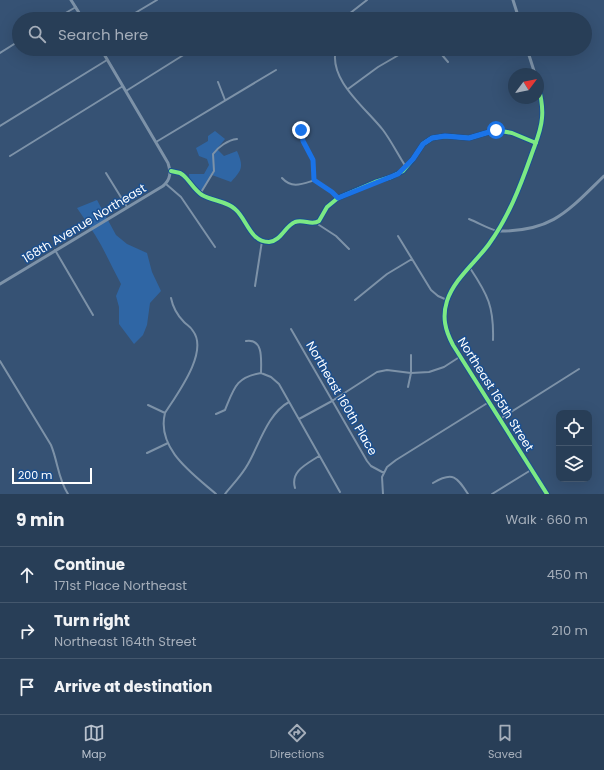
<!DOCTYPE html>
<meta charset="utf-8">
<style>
body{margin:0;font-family:Poppins,sans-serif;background:#344961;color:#f1f3f6}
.controls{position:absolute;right:12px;bottom:12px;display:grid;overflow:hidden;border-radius:8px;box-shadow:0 4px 16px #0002}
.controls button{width:36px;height:36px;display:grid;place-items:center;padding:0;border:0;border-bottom:1px solid #44576d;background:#283e57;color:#f1f3f6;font:20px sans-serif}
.compass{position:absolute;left:508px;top:68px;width:36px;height:36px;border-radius:50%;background:#283e57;box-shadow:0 4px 16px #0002;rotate:58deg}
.scale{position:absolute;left:12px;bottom:10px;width:80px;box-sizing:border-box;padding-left:4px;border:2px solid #fff;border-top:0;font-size:11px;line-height:14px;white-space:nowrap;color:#fff;-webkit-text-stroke:3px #1b4f8f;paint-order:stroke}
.stop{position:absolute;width:12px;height:12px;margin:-9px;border:3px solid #1a73e8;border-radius:50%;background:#fff}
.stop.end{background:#1a73e8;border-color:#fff;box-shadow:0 1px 4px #0008}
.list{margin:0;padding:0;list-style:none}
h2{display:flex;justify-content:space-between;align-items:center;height:52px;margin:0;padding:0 16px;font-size:17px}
h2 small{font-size:13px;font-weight:400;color:#a5aeba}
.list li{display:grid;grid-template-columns:26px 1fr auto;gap:12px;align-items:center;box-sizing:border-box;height:56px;padding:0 16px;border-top:1px solid #44576d}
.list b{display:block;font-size:15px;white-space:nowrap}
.list p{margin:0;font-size:13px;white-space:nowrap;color:#a5aeba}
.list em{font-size:13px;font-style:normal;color:#a5aeba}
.icon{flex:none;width:22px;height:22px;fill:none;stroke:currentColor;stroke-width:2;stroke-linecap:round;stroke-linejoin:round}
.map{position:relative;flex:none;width:604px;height:494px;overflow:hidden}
.search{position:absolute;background:#283e57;box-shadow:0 4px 16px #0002;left:12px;right:12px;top:12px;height:44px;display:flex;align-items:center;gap:10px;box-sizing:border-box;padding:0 14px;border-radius:22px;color:#a5aeba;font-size:15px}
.sheet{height:220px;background:#283e57}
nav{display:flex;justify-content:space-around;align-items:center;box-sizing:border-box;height:56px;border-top:1px solid #44576d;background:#283e57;font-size:11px;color:#a5aeba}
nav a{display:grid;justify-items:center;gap:2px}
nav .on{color:#b9c2ce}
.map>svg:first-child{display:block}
.green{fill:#2f66a5}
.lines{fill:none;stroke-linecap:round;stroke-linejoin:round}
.minor{stroke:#7d92a8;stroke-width:2}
.tertiary{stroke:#7d92a8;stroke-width:3}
.cycleway-casing{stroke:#1b4f8f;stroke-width:6}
.cycleway{stroke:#7ce984;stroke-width:4}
.route{stroke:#1a73e8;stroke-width:5}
.labels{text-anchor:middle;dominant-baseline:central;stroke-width:3;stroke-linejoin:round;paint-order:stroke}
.street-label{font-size:12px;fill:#fff;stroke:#1b4f8f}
</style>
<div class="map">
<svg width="604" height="494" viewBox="0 0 604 494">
<rect width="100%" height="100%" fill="#365274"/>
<!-- green -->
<path class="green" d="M215 131 225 139 217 149 224 156 237 151C244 167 242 170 231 182L212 175 200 194 190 183 189 174H204L209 165 207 159 199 156 196 148 208 141V136Z
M97 200 116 235 127 244 147 253 152 272 161 291 150 303 147 325 143 335 134 344 119 324V307L116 296 121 284C114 271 108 258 101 245 94 232 85 220 77 208Z"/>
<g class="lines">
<!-- minor -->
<path class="minor" d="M55 19 76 7
M125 19 157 0
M345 19 349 14 367 0
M336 49C328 80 366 108 383 130 392 142 398 155 406 167
M437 49 448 62
M0 53 19 41
M218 82 225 100
M348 89 378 67 409 49
M126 91 193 49
M0 126 107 60
M301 130 303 141 313 160 315 180 332 192 338 198
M156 142 276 70
M10 156 123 86
M171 171 180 173 183 175C190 181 194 190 202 195 212 201 227 201 235 209 247 219 250 242 269 242 281 241 285 226 295 222 304 219 312 226 319 221L327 207 338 198 375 182 391 177 403 171 413 159 423 144 432 138 445 136 469 138 496 130 512 133 536 143
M106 173 127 207
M282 178C292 189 302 184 315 180
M166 184 181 197 215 247
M200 194 214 171 213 154C218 147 228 140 237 139
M469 219C479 223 487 228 497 231
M316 223 336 236 349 249
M398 236 431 290 438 296 447 300
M55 250 93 315
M470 268C488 295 494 307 493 340
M255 286 262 241
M171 298C173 308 177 315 184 322 187 325 191 327 193 331 209 352 177 394 165 413 156 449 193 474 216 494
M355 300 387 274 412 259
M291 329 367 461 371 466 384 473 382 477 383 494
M246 341C264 338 261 361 261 373L271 377 279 384 340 492
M0 361 51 445C58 462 58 479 68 494
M408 387 411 373V355
M148 405 165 413
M216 414 225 410C234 388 236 377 261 373
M299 419 332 401 377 372 387 370 411 373 429 372 444 367 461 356
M500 419 579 369
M147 453 168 443
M384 473 387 467 396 460 489 402
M433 483C453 471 457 477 468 494
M295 488C290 471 307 464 319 456
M225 494C233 484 242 475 248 464 259 445 268 413 289 402
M492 494 531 470"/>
<!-- tertiary -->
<path class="tertiary" d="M71 0 83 19
M513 0 519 19
M527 49 535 74
M538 85C541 96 543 108 542 118 541 132 535 144 531 156 520 187 508 218 489 244 476 262 454 279 447 301 442 317 445 330 453 345L547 494
M498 231C552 232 568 211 604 176
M0 284 163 186C171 179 171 172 168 163L101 49"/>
<!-- cycleway casing -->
<g class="cycleway-casing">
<path id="cycleway" d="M538 85C541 96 543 108 542 118 541 132 535 144 531 156 520 187 508 218 489 244 476 262 454 279 447 301 442 317 445 330 453 345L547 494
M171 171 180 173 183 175C190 181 194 190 202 195 212 201 227 201 235 209 247 219 250 242 269 242 281 241 285 226 295 222 304 219 312 226 319 221L327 207 338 198 375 182 391 177 403 171 413 159 423 144 432 138 445 136 469 138 496 130 512 133 536 143"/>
</g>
<!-- cycleway -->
<use href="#cycleway" class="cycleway"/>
</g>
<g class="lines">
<!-- route -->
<path class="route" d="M301 130 303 141 313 160 314 180 332 192 338 198 398 174 413 159 423 144 432 138 445 136 469 138 496 130"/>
</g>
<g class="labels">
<!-- street labels -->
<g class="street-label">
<text transform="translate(84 223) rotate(-31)">168th Avenue Northeast</text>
<text transform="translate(496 394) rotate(58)">Northeast 165th Street</text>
<text transform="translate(342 398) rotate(60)">Northeast 160th Place</text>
</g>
</g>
</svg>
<div class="controls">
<button><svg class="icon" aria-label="locate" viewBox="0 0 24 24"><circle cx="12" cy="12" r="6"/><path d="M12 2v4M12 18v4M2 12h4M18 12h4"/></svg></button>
<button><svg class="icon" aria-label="layers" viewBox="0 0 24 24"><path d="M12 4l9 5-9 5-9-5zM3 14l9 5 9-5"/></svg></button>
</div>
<svg class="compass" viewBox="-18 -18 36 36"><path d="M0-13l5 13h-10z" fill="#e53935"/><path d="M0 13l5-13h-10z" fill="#a5aeba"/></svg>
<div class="scale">200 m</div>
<div class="stop" style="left:496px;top:130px"></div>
<div class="stop end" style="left:301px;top:130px"></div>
<div class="search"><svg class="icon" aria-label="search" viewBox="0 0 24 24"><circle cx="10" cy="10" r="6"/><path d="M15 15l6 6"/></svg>Search here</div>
</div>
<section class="sheet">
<h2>9 min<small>Walk · 660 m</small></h2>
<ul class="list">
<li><svg class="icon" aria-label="ahead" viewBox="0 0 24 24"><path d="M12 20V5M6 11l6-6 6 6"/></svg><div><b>Continue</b><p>171st Place Northeast</p></div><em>450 m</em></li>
<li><svg class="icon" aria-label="right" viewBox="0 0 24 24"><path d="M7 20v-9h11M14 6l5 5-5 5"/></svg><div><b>Turn right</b><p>Northeast 164th Street</p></div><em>210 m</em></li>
<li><svg class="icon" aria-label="arrive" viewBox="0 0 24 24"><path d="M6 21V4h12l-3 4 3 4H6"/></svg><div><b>Arrive at destination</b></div></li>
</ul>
</section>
<nav>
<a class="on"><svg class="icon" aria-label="map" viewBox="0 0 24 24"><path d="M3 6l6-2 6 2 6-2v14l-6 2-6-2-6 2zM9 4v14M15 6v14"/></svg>Map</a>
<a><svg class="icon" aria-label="directions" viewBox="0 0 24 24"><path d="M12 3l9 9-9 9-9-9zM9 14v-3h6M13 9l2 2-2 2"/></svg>Directions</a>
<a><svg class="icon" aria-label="saved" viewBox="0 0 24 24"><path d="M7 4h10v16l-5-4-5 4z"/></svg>Saved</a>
</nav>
